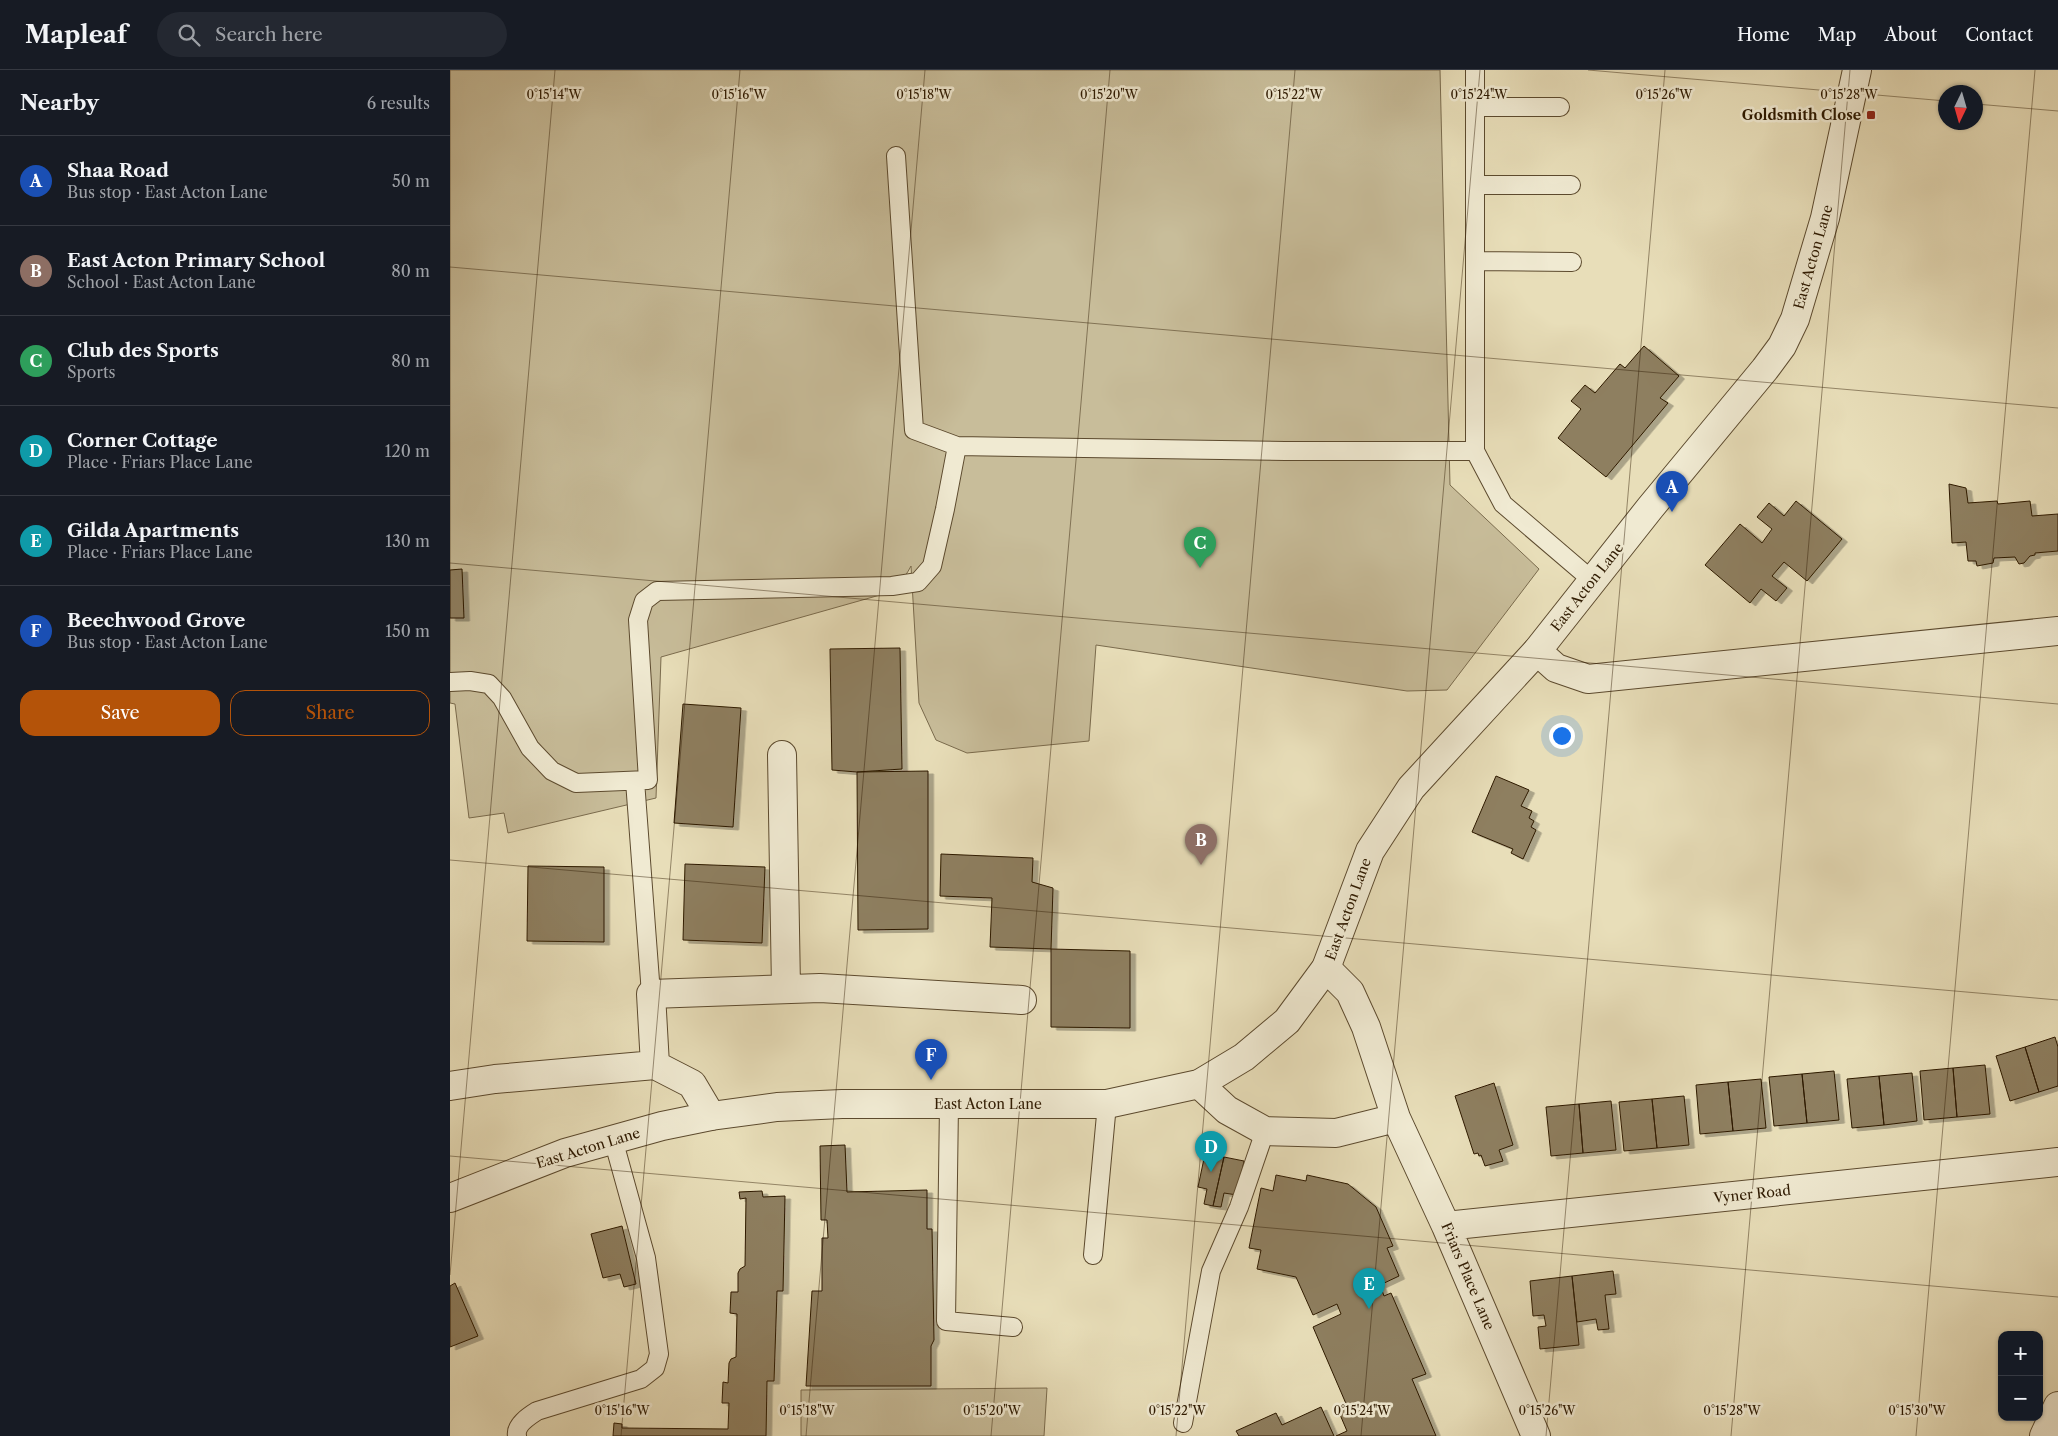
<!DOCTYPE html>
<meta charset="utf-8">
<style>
body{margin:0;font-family:"Libre Caslon Text",serif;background:#242831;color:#f1f3f6}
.controls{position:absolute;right:15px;bottom:15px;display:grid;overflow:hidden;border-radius:10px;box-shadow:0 1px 4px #0004}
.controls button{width:45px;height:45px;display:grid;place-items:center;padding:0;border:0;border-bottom:1px solid #363941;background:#171b24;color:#f1f3f6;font:25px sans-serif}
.compass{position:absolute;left:1488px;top:15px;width:45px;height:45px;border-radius:50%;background:#171b24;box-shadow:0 1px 4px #0004;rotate:185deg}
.you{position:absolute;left:1111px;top:665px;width:18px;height:18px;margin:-12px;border:4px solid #fff;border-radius:50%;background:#1a73e8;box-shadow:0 0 0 8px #1a73e833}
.badge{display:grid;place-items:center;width:32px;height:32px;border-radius:50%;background:#b45309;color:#fff;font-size:16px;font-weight:700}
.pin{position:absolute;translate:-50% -41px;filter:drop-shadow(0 1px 2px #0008)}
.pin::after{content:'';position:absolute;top:26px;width:18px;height:15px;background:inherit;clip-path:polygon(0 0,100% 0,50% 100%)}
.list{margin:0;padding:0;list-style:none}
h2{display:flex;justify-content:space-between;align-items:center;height:65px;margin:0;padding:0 20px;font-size:21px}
h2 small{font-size:16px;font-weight:400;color:#9ea1a6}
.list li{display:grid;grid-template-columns:32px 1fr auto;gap:15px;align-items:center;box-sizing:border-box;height:90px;padding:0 20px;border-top:1px solid #363941}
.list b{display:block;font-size:19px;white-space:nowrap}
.list p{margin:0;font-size:16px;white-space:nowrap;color:#9ea1a6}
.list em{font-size:16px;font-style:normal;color:#9ea1a6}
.actions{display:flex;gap:10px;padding:15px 20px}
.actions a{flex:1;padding:11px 0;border:1px solid #b45309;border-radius:15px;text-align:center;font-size:18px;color:#b45309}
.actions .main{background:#b45309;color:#fff}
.icon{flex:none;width:28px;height:28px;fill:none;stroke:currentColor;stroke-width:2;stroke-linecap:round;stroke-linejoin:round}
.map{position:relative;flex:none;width:1608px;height:1366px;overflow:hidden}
header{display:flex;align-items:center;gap:30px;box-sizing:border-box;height:70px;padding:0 25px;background:#171b24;border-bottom:1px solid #363941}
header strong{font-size:24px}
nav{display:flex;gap:28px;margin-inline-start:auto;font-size:18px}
.search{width:350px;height:45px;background:#242831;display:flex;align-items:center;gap:12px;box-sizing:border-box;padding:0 18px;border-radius:28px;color:#9ea1a6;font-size:19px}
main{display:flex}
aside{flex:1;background:#171b24}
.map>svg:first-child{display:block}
.green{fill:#c8bd9a;stroke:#7a6b4d}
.building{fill:#8e7f60;stroke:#2d1900;filter:url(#shadow)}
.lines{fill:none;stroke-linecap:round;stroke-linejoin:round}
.service-casing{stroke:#5c4a2e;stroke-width:20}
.minor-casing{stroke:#5c4a2e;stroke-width:30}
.tertiary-casing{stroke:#5c4a2e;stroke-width:30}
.service{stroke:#f0ead2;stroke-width:18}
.minor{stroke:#f0ead2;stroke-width:28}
.tertiary{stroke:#f0ead2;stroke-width:28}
.ticks{fill:none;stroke:#2d1900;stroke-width:1;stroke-opacity:0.45}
.poi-dot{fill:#8f2418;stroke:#f0ead2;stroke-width:2}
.labels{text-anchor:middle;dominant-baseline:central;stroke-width:5;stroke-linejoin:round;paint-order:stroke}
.poi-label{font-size:14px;font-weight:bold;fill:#2d1900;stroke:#f0ead2;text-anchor:end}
.street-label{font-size:14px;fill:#2d1900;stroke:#f0ead2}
.ticks-label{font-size:12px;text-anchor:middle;fill:#2d1900;stroke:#f0ead2;stroke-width:5;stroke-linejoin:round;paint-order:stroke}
</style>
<header>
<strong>Mapleaf</strong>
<div class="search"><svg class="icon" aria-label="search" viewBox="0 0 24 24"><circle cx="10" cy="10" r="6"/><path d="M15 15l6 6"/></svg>Search here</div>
<nav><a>Home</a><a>Map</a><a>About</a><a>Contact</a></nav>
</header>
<main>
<aside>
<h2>Nearby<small>6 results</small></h2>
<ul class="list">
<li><span class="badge" style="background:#1a4fb4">A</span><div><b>Shaa Road</b><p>Bus stop · East Acton Lane</p></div><em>50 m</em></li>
<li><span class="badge" style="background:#8d6e63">B</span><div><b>East Acton Primary School</b><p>School · East Acton Lane</p></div><em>80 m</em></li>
<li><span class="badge" style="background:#2e9e5b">C</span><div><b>Club des Sports</b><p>Sports</p></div><em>80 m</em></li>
<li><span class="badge" style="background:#0f9aa8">D</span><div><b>Corner Cottage</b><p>Place · Friars Place Lane</p></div><em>120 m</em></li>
<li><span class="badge" style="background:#0f9aa8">E</span><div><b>Gilda Apartments</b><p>Place · Friars Place Lane</p></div><em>130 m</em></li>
<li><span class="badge" style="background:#1a4fb4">F</span><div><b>Beechwood Grove</b><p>Bus stop · East Acton Lane</p></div><em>150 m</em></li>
</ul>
<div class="actions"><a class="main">Save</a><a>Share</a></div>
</aside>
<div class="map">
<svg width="1608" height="1366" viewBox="0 0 1608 1366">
<defs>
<filter id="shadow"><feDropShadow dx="5.5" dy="3" stdDeviation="0" flood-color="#0004"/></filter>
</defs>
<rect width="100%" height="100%" fill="#e8deb9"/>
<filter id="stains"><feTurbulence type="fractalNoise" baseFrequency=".004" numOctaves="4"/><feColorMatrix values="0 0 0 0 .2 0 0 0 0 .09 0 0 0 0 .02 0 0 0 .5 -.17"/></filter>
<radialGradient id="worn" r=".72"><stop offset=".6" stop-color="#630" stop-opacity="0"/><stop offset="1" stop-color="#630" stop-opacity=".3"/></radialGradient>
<!-- green -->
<path class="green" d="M0 0H990L1000 415 1089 499 997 620 957 621 646 575 639 671 517 683 486 670 469 633 461 496C454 510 444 520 430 525L211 587 206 728 58 763 54 743 19 748 5 634 0 633Z
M597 1318 594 1366H351V1320Z"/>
<!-- building -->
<path class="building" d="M1194 276 1229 306 1210 328 1218 333 1156 407 1108 368 1131 339 1121 331 1135 315 1145 323 1170 294 1175 298Z
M1499 414 1516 418 1518 433 1547 431 1548 434 1580 431 1582 446 1608 444V481L1585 483V485L1580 486 1574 493 1569 494 1565 487 1544 488 1543 493 1527 496 1526 491H1518L1516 472 1502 473Z
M1346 431 1392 469 1357 511 1334 492 1322 506 1337 518 1326 531 1311 519 1300 533 1255 495 1290 454 1312 473 1322 459 1307 447 1319 433 1334 446Z
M12 499 14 548H0V500Z
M450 578 452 699 407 702 382 700 380 579Z
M233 634 291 638 283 757 224 753Z
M478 701V859L408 860 407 702Z
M1046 706 1079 720 1071 736 1082 741 1079 748 1084 751 1081 757 1086 760 1073 789 1061 783 1063 779 1022 762Z
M491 784 583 788 582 812 603 818 601 879 540 877 542 828 490 826Z
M235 794 315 797 312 873 233 870Z
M78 796 154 797V872L77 871Z
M601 879 680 881V958L601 957Z
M1605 967 1608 977V1016L1589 1022 1575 977Z
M1575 977 1589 1022 1560 1031 1546 986Z
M1535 995 1540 1044 1507 1047 1503 998Z
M1503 998 1507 1047 1474 1050 1470 1001Z
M1384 1001 1389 1050 1357 1053 1352 1004Z
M1462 1003 1467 1051 1434 1055 1429 1006Z
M1352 1004 1357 1053 1324 1056 1319 1007Z
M1429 1006 1434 1055 1402 1058 1397 1009Z
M1311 1009 1316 1058 1283 1061 1278 1012Z
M1278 1012 1283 1061 1250 1064 1246 1015Z
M1044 1013 1063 1075 1049 1080 1053 1091 1035 1096 1031 1085 1029 1086 1028 1083 1024 1084 1005 1026Z
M1234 1026 1239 1075 1207 1078 1202 1029Z
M1202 1029 1207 1078 1174 1081 1169 1032Z
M1161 1031 1166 1080 1133 1083 1129 1034Z
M1129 1034 1133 1083 1101 1086 1096 1037Z
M395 1075 397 1122 477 1120V1159H482L484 1270 481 1276V1316H356L362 1221H372V1168H378L377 1150H371L370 1076Z
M755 1084 774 1087 763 1136 754 1134 757 1119 748 1117Z
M774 1087 794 1091 787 1125 774 1123 771 1137 763 1136Z
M826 1105 856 1111 857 1105 898 1114 926 1137 943 1176 937 1178 949 1206 930 1215 934 1226 941 1223 976 1304 962 1309 986 1366H886L897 1361 888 1340 897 1336 863 1257 891 1244 887 1234 863 1245 846 1207 807 1199 811 1180 799 1178 811 1118 823 1121Z
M312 1121 313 1127 335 1126 333 1221H327L324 1311H317L316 1366H163L164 1353 172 1354V1358L278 1359 279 1333H272L273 1312 278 1313 279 1293 281 1289 286 1287 287 1244 280 1243 281 1222H288V1203L290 1199 295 1196 296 1128 290 1129 289 1122Z
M172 1156 186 1214 174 1217 170 1204 153 1208 141 1164Z
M1163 1201 1166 1224 1155 1225 1159 1259 1148 1260 1146 1249 1127 1252 1122 1206Z
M1122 1206 1129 1275 1090 1279 1088 1257 1096 1256 1094 1245 1083 1246 1080 1211Z
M5 1213 28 1266 0 1277V1216Z
M871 1337 884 1366H789L786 1361 826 1343 832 1355Z"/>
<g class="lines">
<!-- service casing -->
<g class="service-casing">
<path id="service" d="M1025 0V381L1053 434 1143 511
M1025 37H1110
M446 86 464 360 507 376 835 381H1025
M1025 115H1121
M1025 191 1122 192
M0 612 20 611 39 614 52 628 80 678 102 701 126 713 198 710 188 550 194 531 207 521 442 516 468 512 482 496 495 439 507 376
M185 711 201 924
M499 1034 496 1251 563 1257
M643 1185 657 1034
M733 1353 761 1201 789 1137 815 1061
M67 1366C65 1355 79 1346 87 1341L191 1309 205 1298 209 1284 196 1188 163 1069"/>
</g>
<!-- minor casing -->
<g class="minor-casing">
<path id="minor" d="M1087 581 1106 598 1138 609 1608 561
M332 685 336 918
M876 898 900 922 916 957 946 1048 996 1156 1086 1366
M205 995 201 924 370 918 572 930
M749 1014 777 1040 815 1061 886 1063 946 1048
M0 1016 45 1009 205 995 242 1014 261 1046
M996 1156 1608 1092
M1594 1366 1608 1336"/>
</g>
<!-- tertiary casing -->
<g class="tertiary-casing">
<path id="tertiary" d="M0 1128 115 1083 212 1056 261 1046 327 1037 392 1034H657L749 1014 794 987 837 951 876 898 920 781 961 718 1087 581 1200 438 1315 299 1332 276 1345 249 1375 148 1407 0"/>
</g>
<!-- service -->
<use href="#service" class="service"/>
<!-- minor -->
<use href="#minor" class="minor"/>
<!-- tertiary -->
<use href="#tertiary" class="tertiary"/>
</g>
<!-- ticks -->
<path class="ticks" d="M1138 0 1496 31M1526 34 1608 41M0 197 1608 338M0 493 1608 634M0 790 1608 930M0 1086 1608 1227M0 1205 105 0M171 1366 290 0M356 1366 475 0M541 1366 660 0M726 1366 845 0M911 1366 1030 0M1096 1366 1215 0M1281 1366 1400 0M1466 1366 1585 0"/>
<!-- markers -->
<rect class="poi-dot" x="1416" y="40" width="10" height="10" rx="2.5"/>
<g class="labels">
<!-- poi labels -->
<g class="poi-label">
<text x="1411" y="45">Goldsmith Close</text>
</g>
<!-- street labels -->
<g class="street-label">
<text transform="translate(1363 187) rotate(-74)">East Acton Lane</text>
<text transform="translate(1137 517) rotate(-52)">East Acton Lane</text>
<text transform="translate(898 839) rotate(-70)">East Acton Lane</text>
<text x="538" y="1034">East Acton Lane</text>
<text transform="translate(138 1078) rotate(-17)">East Acton Lane</text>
<text transform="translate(1302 1124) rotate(-6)">Vyner Road</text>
<text transform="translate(1018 1206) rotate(67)">Friars Place Lane</text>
</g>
</g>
<g class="ticks-label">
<text x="289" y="29">0°15'16"W</text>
<text x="474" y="29">0°15'18"W</text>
<text x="659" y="29">0°15'20"W</text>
<text x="844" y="29">0°15'22"W</text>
<text x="1029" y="29">0°15'24"W</text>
<text x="1214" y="29">0°15'26"W</text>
<text x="1399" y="29">0°15'28"W</text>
<text x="104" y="29">0°15'14"W</text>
<text x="172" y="1345">0°15'16"W</text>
<text x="357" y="1345">0°15'18"W</text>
<text x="542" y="1345">0°15'20"W</text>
<text x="727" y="1345">0°15'22"W</text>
<text x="912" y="1345">0°15'24"W</text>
<text x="1097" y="1345">0°15'26"W</text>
<text x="1282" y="1345">0°15'28"W</text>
<text x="1467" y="1345">0°15'30"W</text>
</g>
<rect width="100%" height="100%" filter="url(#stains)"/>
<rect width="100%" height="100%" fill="url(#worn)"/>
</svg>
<div class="controls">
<button>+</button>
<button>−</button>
</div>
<svg class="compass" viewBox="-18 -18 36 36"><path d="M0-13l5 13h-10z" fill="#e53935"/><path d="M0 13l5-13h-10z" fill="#9ea1a6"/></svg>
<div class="you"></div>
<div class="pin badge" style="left:1222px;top:442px;background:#1a4fb4">A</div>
<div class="pin badge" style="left:751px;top:795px;background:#8d6e63">B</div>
<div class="pin badge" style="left:750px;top:498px;background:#2e9e5b">C</div>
<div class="pin badge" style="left:761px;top:1102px;background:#0f9aa8">D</div>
<div class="pin badge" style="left:919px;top:1239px;background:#0f9aa8">E</div>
<div class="pin badge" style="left:481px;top:1010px;background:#1a4fb4">F</div>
</div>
</main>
